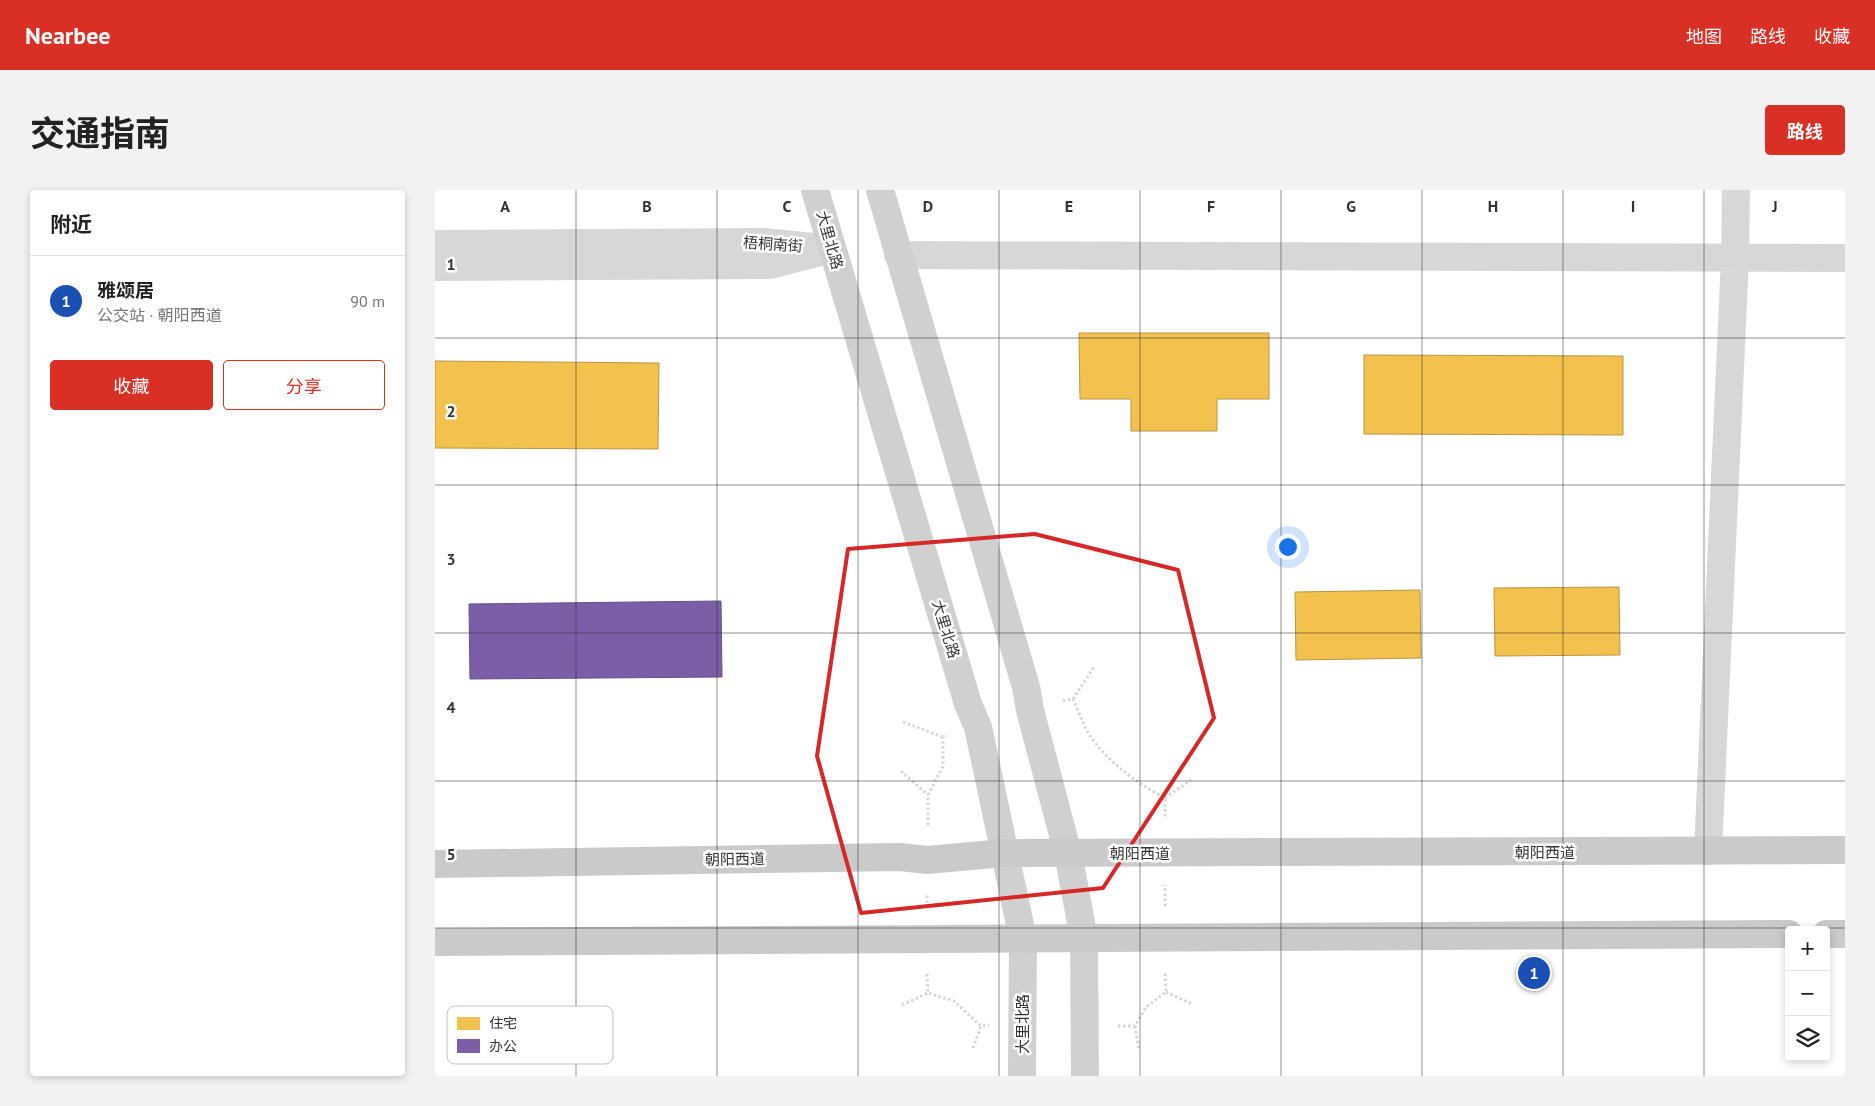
<!DOCTYPE html>
<html lang="zh">
<meta charset="utf-8">
<style>
body{margin:0;font-family:"PT Sans","Noto Sans SC",sans-serif;background:#f2f2f2;color:#222}
.controls{position:absolute;right:15px;bottom:15px;display:grid;overflow:hidden;border-radius:5px;box-shadow:0 2px 8px #0003}
.controls button{width:45px;height:45px;display:grid;place-items:center;padding:0;border:0;border-bottom:1px solid #e0e0e0;background:#fff;color:#222;font:25px sans-serif}
.you{position:absolute;left:852px;top:356px;width:18px;height:18px;margin:-12px;border:4px solid #fff;border-radius:50%;background:#1a73e8;box-shadow:0 0 0 8px #1a73e833}
.badge{display:grid;place-items:center;width:32px;height:32px;border-radius:50%;background:#d93025;color:#fff;font-size:16px;font-weight:700}
.pin{position:absolute;translate:-50% -50%;border:2px solid #fff;box-shadow:0 1px 5px #0006}
.list{margin:0;padding:0;list-style:none}
h2{display:flex;justify-content:space-between;align-items:center;height:65px;margin:0;padding:0 20px;font-size:21px}
h2 small{font-size:16px;font-weight:400;color:#767676}
.list li{display:grid;grid-template-columns:32px 1fr auto;gap:15px;align-items:center;box-sizing:border-box;height:90px;padding:0 20px;border-top:1px solid #e0e0e0}
.list b{display:block;font-size:19px;white-space:nowrap}
.list p{margin:0;font-size:16px;white-space:nowrap;color:#767676}
.list em{font-size:16px;font-style:normal;color:#767676}
.actions{display:flex;gap:10px;padding:15px 20px}
.actions a{flex:1;padding:11px 0;border:1px solid #d93025;border-radius:5px;text-align:center;font-size:18px;color:#d93025}
.actions .main{background:#d93025;color:#fff}
.icon{flex:none;width:28px;height:28px;fill:none;stroke:currentColor;stroke-width:2;stroke-linecap:round;stroke-linejoin:round}
.map{position:relative;flex:none;width:1410px;height:886px;overflow:hidden;border-radius:5px}
header{display:flex;align-items:center;gap:30px;box-sizing:border-box;height:70px;padding:0 25px;background:#d93025;color:#fff}
header strong{font-size:24px}
nav{display:flex;gap:28px;margin-inline-start:auto;font-size:18px}
.intro{display:flex;align-items:center;justify-content:space-between;box-sizing:border-box;height:120px;padding:0 30px}
h1{margin:0;font-size:35px}
.button{padding:12px 22px;border-radius:5px;background:#d93025;color:#fff;font-size:18px;font-weight:700}
main{display:flex;gap:30px;padding:0 30px}
aside{flex:1;background:#fff;border-radius:5px;box-shadow:0 2px 8px #0003}
.map>svg:first-child{display:block}
.homes{fill:#f2c14e;stroke:#b99646}
.offices{fill:#7b5ea7;stroke:#655184}
.lines{fill:none;stroke-linecap:round;stroke-linejoin:round}
.path{stroke:#d6d6d6;stroke-width:3;stroke-dasharray:2.5 2.5;stroke-linecap:butt}
.minor{stroke:#d7d7d7;stroke-width:28}
.secondary{stroke:#d0d0d0;stroke-width:28}
.primary{stroke:#cacaca;stroke-width:28}
.marked{fill:none;stroke:#d62828;stroke-width:4;stroke-linejoin:round}
.grid{fill:none;stroke:#333;stroke-width:1;stroke-opacity:0.55}
.labels{text-anchor:middle;dominant-baseline:central;stroke-width:5;stroke-linejoin:round;paint-order:stroke}
.street-label{font-size:15px;fill:#333;stroke:#fff}
.key{fill:#fff;stroke:#c2c2c2;stroke-width:1}
.key-label{font-size:14px;fill:#333}
.grid-label{font-size:16px;text-anchor:middle;font-weight:bold;fill:#333;stroke:#fff;stroke-width:5;stroke-linejoin:round;paint-order:stroke}
</style>
<header>
<strong>Nearbee</strong>
<nav><a>地图</a><a>路线</a><a>收藏</a></nav>
</header>
<div class="intro"><h1>交通指南</h1><a class="button">路线</a></div>
<main>
<aside>
<h2>附近<small></small></h2>
<ul class="list">
<li><span class="badge" style="background:#1a4fb4">1</span><div><b>雅颂居</b><p>公交站 · 朝阳西道</p></div><em>90 m</em></li>
</ul>
<div class="actions"><a class="main">收藏</a><a>分享</a></div>
</aside>
<div class="map">
<svg width="1410" height="886" viewBox="0 0 1410 886">
<rect width="100%" height="100%" fill="#fff"/>
<!-- homes -->
<path class="homes" d="M644 143H834V209H782V241H696V209H645Z
M929 165 1188 166V245L929 244Z
M0 171 224 173 223 259 0 258Z
M1184 397 1185 465 1060 466 1059 398Z
M985 400 986 468 861 470 860 402Z"/>
<!-- offices -->
<path class="offices" d="M286 411 287 487 35 489 34 414Z"/>
<g class="lines">
<!-- path -->
<path class="path" d="M638 509 659 477
M628 511 638 509C644 521 648 536 656 547 675 574 702 593 730 608V629
M468 532 508 547 511 546
M466 581 493 605
M730 608 756 590
M493 635V605L508 576V547
M730 716V695
M492 718V704
M492 784 493 803 519 811 546 836 554 835
M731 802 757 814
M467 815 493 803
M683 836H700L711 817 731 802 730 783
M700 836 704 860
M538 858 546 836"/>
<!-- minor -->
<path class="minor" d="M0 54 329 52 378 57
M463 65 1410 68
M0 77 335 75 397 59
M1273 661 1300 68 1301 0"/>
<!-- secondary -->
<path class="secondary" d="M380 0 533 514 543 537 588 749 587 886
M445 0 591 497 595 520 633 664 649 748 650 886"/>
<!-- primary -->
<path class="primary" d="M0 674 465 667 492 670 569 663 1410 660
M1391 744H1410
M0 752C451 751 902 747 1354 744"/>
</g>
<!-- marked area -->
<path class="marked" d="M600 344 743 380 779 528 668 698 426 723 382 566 413 359Z"/>
<!-- grid -->
<path class="grid" d="M141 0V886M282 0V886M423 0V886M564 0V886M705 0V886M846 0V886M987 0V886M1128 0V886M1269 0V886M0 148H1410M0 295H1410M0 443H1410M0 591H1410M0 738H1410"/>
<g class="labels">
<!-- street labels -->
<g class="street-label">
<text transform="translate(395 50) rotate(74)">大里北路</text>
<text transform="translate(338 54) rotate(4)">梧桐南街</text>
<text transform="translate(511 439) rotate(73)">大里北路</text>
<text x="1110" y="662">朝阳西道</text>
<text x="705" y="663">朝阳西道</text>
<text transform="translate(300 669) rotate(-1)">朝阳西道</text>
<text transform="translate(587 834) rotate(-90)">大里北路</text>
</g>
</g>
<!-- legend -->
<rect x="12" y="816" width="166" height="58" rx="8" class="key"/>
<rect x="22" y="827" width="23" height="13" fill="#f2c14e"/>
<rect x="22" y="849" width="23" height="14" fill="#7b5ea7"/>
<g class="key-label">
<text x="54" y="838">住宅</text>
<text x="54" y="861">办公</text>
</g>
<g class="grid-label">
<text x="70" y="22">A</text>
<text x="212" y="22">B</text>
<text x="352" y="22">C</text>
<text x="493" y="22">D</text>
<text x="634" y="22">E</text>
<text x="776" y="22">F</text>
<text x="916" y="22">G</text>
<text x="1058" y="22">H</text>
<text x="1198" y="22">I</text>
<text x="1340" y="22">J</text>
<text x="16" y="80">1</text>
<text x="16" y="227">2</text>
<text x="16" y="375">3</text>
<text x="16" y="523">4</text>
<text x="16" y="670">5</text>
</g>
</svg>
<div class="controls">
<button>+</button>
<button>−</button>
<button><svg class="icon" aria-label="layers" viewBox="0 0 24 24"><path d="M12 4l9 5-9 5-9-5zM3 14l9 5 9-5"/></svg></button>
</div>
<div class="you"></div>
<div class="pin badge" style="left:1099px;top:783px;background:#1a4fb4">1</div>
</div>
</main>
